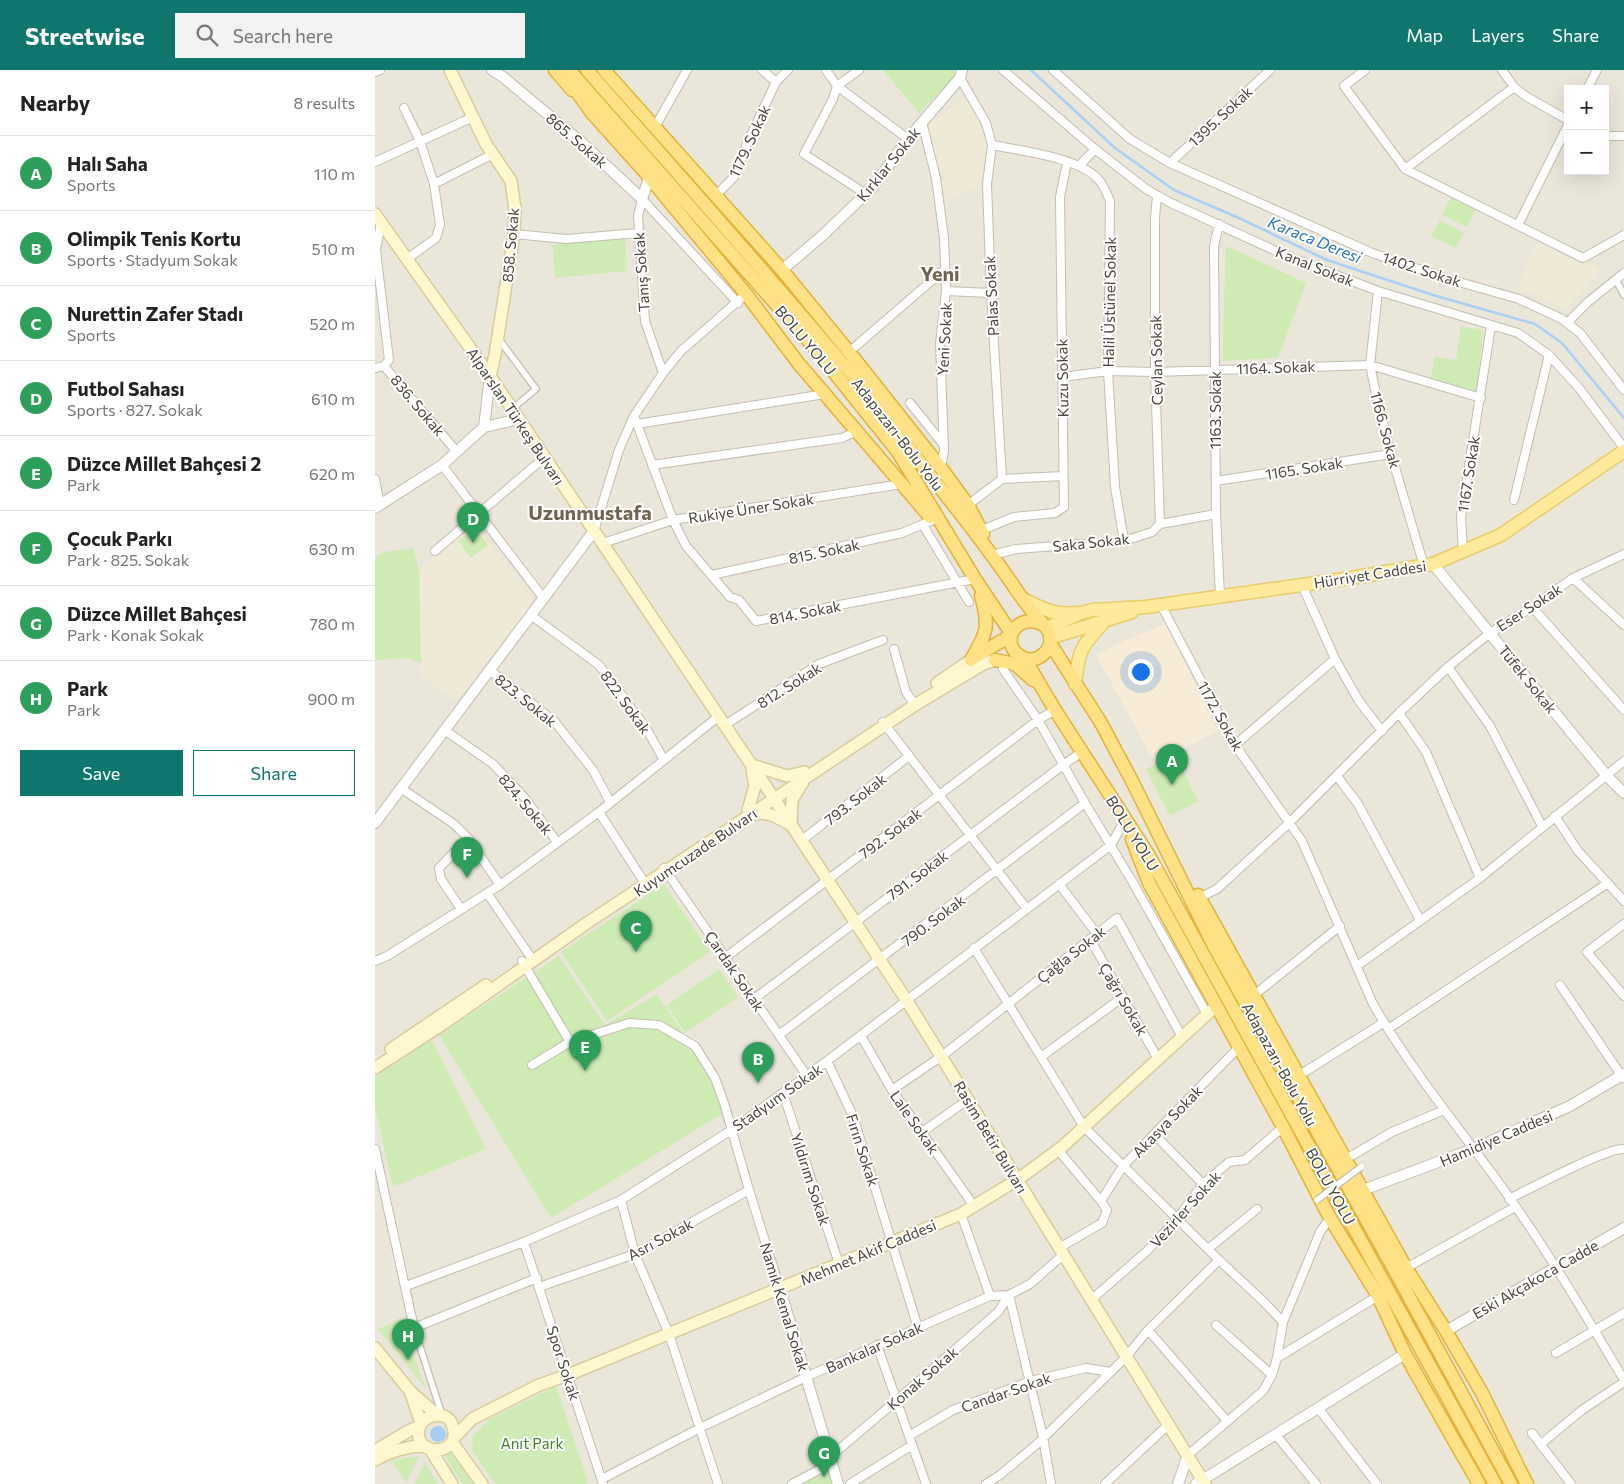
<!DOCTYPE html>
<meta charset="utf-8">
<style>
body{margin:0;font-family:Commissioner,sans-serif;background:#f2f2f2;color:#222}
.controls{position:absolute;right:15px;top:15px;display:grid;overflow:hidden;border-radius:0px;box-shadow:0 5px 20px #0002}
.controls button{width:45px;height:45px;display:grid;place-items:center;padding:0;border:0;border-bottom:1px solid #e0e0e0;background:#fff;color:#222;font:25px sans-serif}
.you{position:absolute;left:765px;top:601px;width:18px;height:18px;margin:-12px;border:4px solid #fff;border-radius:50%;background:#1a73e8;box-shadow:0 0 0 8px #1a73e833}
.badge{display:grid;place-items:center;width:32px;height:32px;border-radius:50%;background:#0f766e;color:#fff;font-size:16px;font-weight:700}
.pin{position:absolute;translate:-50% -41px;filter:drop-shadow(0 1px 2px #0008)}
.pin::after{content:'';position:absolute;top:26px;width:18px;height:15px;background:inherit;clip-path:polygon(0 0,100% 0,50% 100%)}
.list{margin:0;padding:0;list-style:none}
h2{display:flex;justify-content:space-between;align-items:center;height:65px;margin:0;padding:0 20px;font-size:21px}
h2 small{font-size:16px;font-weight:400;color:#767676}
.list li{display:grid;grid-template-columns:32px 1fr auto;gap:15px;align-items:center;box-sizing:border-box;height:75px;padding:0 20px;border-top:1px solid #e0e0e0}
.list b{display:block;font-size:19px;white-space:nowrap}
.list p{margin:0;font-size:16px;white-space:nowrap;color:#767676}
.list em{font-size:16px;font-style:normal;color:#767676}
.actions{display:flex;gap:10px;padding:15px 20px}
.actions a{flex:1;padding:11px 0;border:1px solid #0f766e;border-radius:0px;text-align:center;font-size:18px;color:#0f766e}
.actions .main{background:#0f766e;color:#fff}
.icon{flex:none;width:28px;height:28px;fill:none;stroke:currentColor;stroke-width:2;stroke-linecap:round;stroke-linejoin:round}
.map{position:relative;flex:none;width:1249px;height:1414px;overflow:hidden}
header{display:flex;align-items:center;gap:30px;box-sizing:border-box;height:70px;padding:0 25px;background:#0f766e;color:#fff}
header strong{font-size:24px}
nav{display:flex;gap:28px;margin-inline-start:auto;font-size:18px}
.search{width:350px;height:45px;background:#f2f2f2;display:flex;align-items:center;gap:12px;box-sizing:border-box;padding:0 18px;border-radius:0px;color:#767676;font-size:19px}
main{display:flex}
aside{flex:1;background:#fff}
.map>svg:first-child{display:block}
.residential{fill:#eae6da;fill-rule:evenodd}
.commercial{fill:#f8ecd7}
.education{fill:#efead5}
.green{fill:#ceebb4}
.water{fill:#a7cff4}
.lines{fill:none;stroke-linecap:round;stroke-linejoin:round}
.stream{stroke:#a7cff4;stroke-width:2.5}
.pedestrian-casing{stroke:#c2bdad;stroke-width:8}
.minor-casing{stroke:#c2bdad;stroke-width:10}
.tertiary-casing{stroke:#c2bdad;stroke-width:12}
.secondary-casing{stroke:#d7cb9b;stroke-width:14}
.primary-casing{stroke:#e9cb67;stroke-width:15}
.trunk-casing{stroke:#e3b138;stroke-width:15}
.pedestrian{stroke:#fff;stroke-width:5.5}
.minor{stroke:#fff;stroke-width:8}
.tertiary{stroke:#fff;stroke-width:10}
.secondary{stroke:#fff7cd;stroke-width:11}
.primary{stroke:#ffea9c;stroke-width:12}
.trunk{stroke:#ffe285;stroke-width:12}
.pedestrian-bridge-casing{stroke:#c2bdad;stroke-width:8;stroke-linecap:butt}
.pedestrian-bridge{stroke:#fff;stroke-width:5.5}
.labels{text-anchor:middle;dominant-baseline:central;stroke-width:4;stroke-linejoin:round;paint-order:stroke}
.street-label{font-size:15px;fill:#4b4539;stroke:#fff}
.park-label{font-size:15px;fill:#438128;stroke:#fff}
.water-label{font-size:16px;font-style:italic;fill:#2c75bd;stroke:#fff}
.district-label{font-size:20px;font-weight:bold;fill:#6f644f;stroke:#fff}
</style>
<header>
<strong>Streetwise</strong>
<div class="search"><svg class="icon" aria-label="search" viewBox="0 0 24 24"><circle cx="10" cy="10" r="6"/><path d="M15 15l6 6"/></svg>Search here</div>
<nav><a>Map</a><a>Layers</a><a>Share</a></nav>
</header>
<main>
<aside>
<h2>Nearby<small>8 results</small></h2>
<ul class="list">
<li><span class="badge" style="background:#2e9e5b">A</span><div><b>Halı Saha</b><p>Sports</p></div><em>110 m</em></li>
<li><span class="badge" style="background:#2e9e5b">B</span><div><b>Olimpik Tenis Kortu</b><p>Sports · Stadyum Sokak</p></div><em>510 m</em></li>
<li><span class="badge" style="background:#2e9e5b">C</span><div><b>Nurettin Zafer Stadı</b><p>Sports</p></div><em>520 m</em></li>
<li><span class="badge" style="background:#2e9e5b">D</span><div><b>Futbol Sahası</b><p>Sports · 827. Sokak</p></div><em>610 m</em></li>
<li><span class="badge" style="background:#2e9e5b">E</span><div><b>Düzce Millet Bahçesi 2</b><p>Park</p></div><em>620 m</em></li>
<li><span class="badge" style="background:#2e9e5b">F</span><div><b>Çocuk Parkı</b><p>Park · 825. Sokak</p></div><em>630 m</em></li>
<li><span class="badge" style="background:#2e9e5b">G</span><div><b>Düzce Millet Bahçesi</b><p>Park · Konak Sokak</p></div><em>780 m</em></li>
<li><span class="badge" style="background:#2e9e5b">H</span><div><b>Park</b><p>Park</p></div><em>900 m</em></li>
</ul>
<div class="actions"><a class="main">Save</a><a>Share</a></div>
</aside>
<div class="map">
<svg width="1249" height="1414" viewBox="0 0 1249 1414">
<rect width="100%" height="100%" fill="#f6f4ec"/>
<!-- residential -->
<path class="residential" d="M0 0H1249V1414H0ZM1193 19H1230V101H1193Z"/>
<!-- commercial -->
<path class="commercial" d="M790 552 843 661 780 693 721 585 760 566 784 557Z"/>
<!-- education -->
<path class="education" d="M591 27 608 60 612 75 611 92 605 115 571 131 553 56Z
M1162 173 1205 194 1213 191 1225 200 1190 240 1157 224 1141 219Z
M98 452 159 530 81 631 46 606 44 500Z"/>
<!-- green -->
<path class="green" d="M508 0H580L579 8 544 43Z
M1076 128 1100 140 1092 157 1067 145Z
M1065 150 1089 163 1081 178 1056 166Z
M250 167 252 201 180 208 178 175Z
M851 176 931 213 903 288 847 291Z
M1086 256 1108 260 1102 321 1056 308 1060 287 1081 290Z
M100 458 113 475 96 488 83 471Z
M38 478 44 500 46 593 34 588 0 590V487L9 482Z
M800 685 823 731 795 746 771 699Z
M289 814 335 882 232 951 186 882Z
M184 886 230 955 282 924 357 1038 176 1148 64 965Z
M344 899 363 927 310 963 292 935Z
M57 970 111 1079 18 1117 0 1038V1007Z
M28 1248 35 1276 51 1319 3 1259Z
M181 1316 213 1412 211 1414H120L97 1380 98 1366 114 1349Z
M80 1380 102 1414H87L70 1386Z
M44 1386 31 1413 17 1390Z
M50 1392 63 1414H40Z
M454 1399 458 1414H428Z"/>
<!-- water -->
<path class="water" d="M55 1364a8 8 0 1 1 16 0a8 8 0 1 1-16 0Z"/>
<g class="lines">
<!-- stream -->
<path class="stream" d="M656 0 740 78 799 120 864 148 952 190 1058 225 1160 254 1187 273 1249 348"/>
<!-- pedestrian casing -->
<g class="pedestrian-casing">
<path id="pedestrian" d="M1241 210 1249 225
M123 268 161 319 137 339
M39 1258 67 1345"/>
</g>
<!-- minor casing -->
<g class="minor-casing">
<path id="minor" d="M387 0 401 12 413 0
M451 0 462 16 533 69
M484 0 462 16 458 29 429 84 491 124
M628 0 720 79 771 119 796 133 914 187 1003 221 1143 263 1174 285 1204 318 1249 378
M678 0 755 69 795 93 997 183 1070 208 1144 229 1187 249 1205 263 1249 320
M990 0 969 16 1030 99 1208 188 1249 165
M1127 0 1139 17 1152 27 1193 50
M0 2 5 0
M585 8 611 53 617 75 612 114 616 223 627 409 593 435
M1212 19 1222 0
M29 38 45 71 59 114 118 84
M547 52 561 108 569 168 571 221 565 273 569 381 566 397
M280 57 312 0
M1230 66H1249
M617 75C646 81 704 87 724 110 729 116 732 124 735 131L733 301 740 417 749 471
M0 92 98 47
M795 93 895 0
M705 95 720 79
M1030 99 1139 17
M341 125 359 107 373 71 401 12
M782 126 780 148V302L785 454
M267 129 263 146 270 251 288 303
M267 129 363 233
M6 153 1 180 14 290 9 296
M844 154 839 176 841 444 845 526
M1143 155 1193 55
M139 164 191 169 264 163
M32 189 61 168 65 155 59 114
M571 221 616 223
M1003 221 995 295 1002 329 1016 384 1049 496
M1192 253 1213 232 1249 203
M474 282 570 199
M0 298 9 296 82 382
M687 307 733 301 780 302 995 295 1106 328
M535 333 568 374
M259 346 298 450 311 476 355 527 364 530 381 551 600 509
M262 354 450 324
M67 395 169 529
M277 395 467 368 482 361
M0 409 5 435
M627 409 688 406
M841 411 1016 384
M1139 430 1174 285
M548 455 594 532
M607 460 639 447 680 443 689 437 685 127 692 92
M219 461 244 380 259 346 288 303 306 281 371 224
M228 473 298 450 527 414
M60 481 170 387
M1088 482 1086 447 1116 256
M617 485 641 479 749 471 777 462 785 454 841 444
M337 505 527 463 558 450
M1198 508 1249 555
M927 515 960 589 984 631 1007 661
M786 535 860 675 927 771 998 934C1032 993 1075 1047 1116 1102 1165 1168 1207 1239 1249 1310
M1157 537 1249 640
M157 546 224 595 271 658 289 690
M519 579 531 622 540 635
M1073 597 1115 656 1167 756
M628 599 663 650 710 733 757 811 832 944
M116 601 179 651 218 700 235 732
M1024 643 1073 597 1115 563 1157 537 1198 508 1249 484
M508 652 652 839
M350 655 444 594 508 570
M71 661 118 694 149 727 182 772
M860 675 960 589
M962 706 983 734 1045 850
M27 719 79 754 93 768 125 815
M224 742 271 815
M1180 746 1203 781 1249 831
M426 771 534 686
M289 798 432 1006
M684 814 722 864
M112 823 155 886
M824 828 842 819 914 753 1024 643 1051 682 1105 808
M86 839 66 809 64 798 93 768
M1249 854 1212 882 1249 926
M715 869 783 989
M599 878 709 1057 844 1190 889 1232 908 1252
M351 887 663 650 680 640
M0 891 12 886 125 815 224 742 344 646
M147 891 195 972 254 953 284 955 320 976 340 1008 349 1033 374 1120 405 1219
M982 896 1105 808 1249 691
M1185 915 1248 1008
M878 926 965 856
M379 929 688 695 707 682
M1013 959 1233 813
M404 965 710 733
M486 966 517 1020 599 1136
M666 987 748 927
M452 991 478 1046 543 1258
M157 995 195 972
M923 1006 1008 953
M517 1020 567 986 742 848 807 967
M408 1023 464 1194
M547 1062 594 1029
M779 1064 828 1114
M0 1079 39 1258 162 1208
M683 1080 726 1131 732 1140 727 1153 684 1178
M971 1089 1017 1062 1069 1040
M1134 1129C1154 1119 1233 1077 1249 1079
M246 1130 260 1184 294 1264 343 1414
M726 1131 748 1096 864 977
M586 1144 615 1226
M149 1172 228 1414
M833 1179 882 1139
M1031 1198 1140 1137
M31 1216 149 1172 246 1130 358 1059 452 991 736 775 750 750
M164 1217 260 1184 374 1120
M634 1225 668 1367 676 1414
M716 1230 772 1181 802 1149 828 1114 854 1092 870 1090 908 1057
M841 1255 897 1305
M773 1260 852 1351
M502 1275 551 1414
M1181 1283 1249 1243
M902 1288 1003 1226
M943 1338 1002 1414
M1157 1363 1196 1414
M901 1365 941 1414
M534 1366 578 1340 656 1311 711 1298 735 1302
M1166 1374 1207 1340 1249 1312
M813 1385 888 1321 897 1305 902 1288 908 1252 945 1162 955 1148
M455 1387 521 1331 623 1242 634 1225
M227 1409 325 1358 431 1307 615 1226 634 1225 655 1214 688 1185
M417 1414 457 1393
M475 1414 537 1375
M611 1414 625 1405 662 1374 751 1287 773 1260 844 1190
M730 1414 793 1355"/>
</g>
<!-- tertiary casing -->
<g class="tertiary-casing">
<path id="tertiary" d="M117 0 128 7 206 72 267 129 274 108
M407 200 448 165 497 118 533 69 585 8 587 0
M109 357 115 306
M0 438 67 395 109 357 144 349
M1058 494 1232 706 1249 723
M0 753 219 461
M988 1120 1098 1079 1195 1036 1249 1004
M405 1219 463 1414
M1071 1261 1249 1158
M803 1414 813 1385
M821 1414 1030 1284"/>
</g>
<!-- secondary casing -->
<g class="secondary-casing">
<path id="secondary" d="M75 0 111 74 136 111 140 139 139 164 120 285 115 306
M0 144 115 306 396 724 532 931 830 1414
M562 613 596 590
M377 695 412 706 429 702
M373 740 380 716 377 699
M378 744C393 741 402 747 414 754
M416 755 417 730 428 712
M16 979 111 915
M0 998 68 954 209 855 360 755 540 635 608 594 620 590
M0 1278 35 1321 62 1345
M35 1321 46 1353C31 1388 88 1388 78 1357 74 1341 56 1343 46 1353
M78 1369 97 1349 164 1315 193 1305 586 1144 642 1110 687 1077 841 936
M77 1372 107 1414
M55 1379 77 1414
M0 1381 35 1360 45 1356
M0 1390C16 1381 31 1376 50 1376"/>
</g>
<!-- primary casing -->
<g class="primary-casing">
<path id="primary" d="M648 529C666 538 680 546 700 543
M672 558 706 543 717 540 771 537 976 508 1058 494 1126 465 1249 381
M675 568 757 542
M700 614C704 580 705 578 728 553"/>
</g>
<!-- trunk casing -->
<g class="trunk-casing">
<path id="trunk" d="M180 0 197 20
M194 0 438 276 523 382 600 509 636 563
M212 0C303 104 395 207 484 313 508 342 531 374 554 404 583 440 612 477 638 515 645 526 653 536 661 546 665 551 671 556 674 562 681 579 661 597 645 586 623 571 643 542 667 554
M229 0 407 200 474 282 566 398 593 435 608 464
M195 12 217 43 269 101 371 224 424 294 555 447
M675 573 726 653 757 711 840 878 1019 1199 1136 1414
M598 588 635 566
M650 589 680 640 773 784 1120 1414
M596 590C612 563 615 556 606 526
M620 590 640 594 658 610
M757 769 774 813 908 1057 955 1148 1003 1226 1030 1284 1089 1388
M823 825 1031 1198 1071 1261 1107 1323 1141 1392
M1086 1382 1104 1414
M1137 1385 1152 1414"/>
</g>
<!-- pedestrian -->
<use href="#pedestrian" class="pedestrian"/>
<!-- minor -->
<use href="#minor" class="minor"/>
<!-- tertiary -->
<use href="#tertiary" class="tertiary"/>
<!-- secondary -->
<use href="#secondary" class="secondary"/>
<!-- primary -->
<use href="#primary" class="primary"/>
<!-- trunk -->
<use href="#trunk" class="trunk"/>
<!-- pedestrian-bridge casing -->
<g class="pedestrian-bridge-casing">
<path id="pedestrian-bridge" d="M942 1130 986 1097"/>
</g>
<!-- pedestrian-bridge -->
<use href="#pedestrian-bridge" class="pedestrian-bridge"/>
</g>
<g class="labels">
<!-- street labels -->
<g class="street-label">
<text transform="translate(845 46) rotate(-43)">1395. Sokak</text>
<text transform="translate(202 70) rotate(41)">865. Sokak</text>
<text transform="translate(374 71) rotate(-65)">1179. Sokak</text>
<text transform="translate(513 94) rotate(-51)">Kırklar Sokak</text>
<text transform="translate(135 175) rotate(-85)">858. Sokak</text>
<text transform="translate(940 196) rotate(22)">Kanal Sokak</text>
<text transform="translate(1047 199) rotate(18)">1402. Sokak</text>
<text transform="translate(266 202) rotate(-94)">Tanış Sokak</text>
<text transform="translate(616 226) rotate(-93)">Palas Sokak</text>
<text transform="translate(734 232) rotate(-89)">Halil Üstünel Sokak</text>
<text transform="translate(569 269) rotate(-87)">Yeni Sokak</text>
<text transform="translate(431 270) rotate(50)">BOLU YOLU</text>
<text transform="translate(781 290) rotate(-91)">Ceylan Sokak</text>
<text transform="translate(901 297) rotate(-2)">1164. Sokak</text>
<text transform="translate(687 308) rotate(-91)">Kuzu Sokak</text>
<text transform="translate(43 335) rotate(50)">836. Sokak</text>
<text transform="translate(840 340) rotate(-90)">1163. Sokak</text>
<text transform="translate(141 346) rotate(56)">Alparslan Türkeş Bulvarı</text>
<text transform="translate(1011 360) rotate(75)">1166. Sokak</text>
<text transform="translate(523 364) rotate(52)">Adapazarı-Bolu Yolu</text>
<text transform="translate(929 398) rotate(-9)">1165. Sokak</text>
<text transform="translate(1093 404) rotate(-81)">1167. Sokak</text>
<text transform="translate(376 438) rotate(-9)">Rukiye Üner Sokak</text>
<text transform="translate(716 472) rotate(-6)">Saka Sokak</text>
<text transform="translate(449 481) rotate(-12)">815. Sokak</text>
<text transform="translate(995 504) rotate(-9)">Hürriyet Caddesi</text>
<text transform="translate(1154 537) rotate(-33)">Eser Sokak</text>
<text transform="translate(430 542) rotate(-11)">814. Sokak</text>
<text transform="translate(1153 609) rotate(51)">Tüfek Sokak</text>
<text transform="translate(414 615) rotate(-32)">812. Sokak</text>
<text transform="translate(151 630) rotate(39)">823. Sokak</text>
<text transform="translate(251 632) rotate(54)">822. Sokak</text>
<text transform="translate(846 646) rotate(61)">1172. Sokak</text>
<text transform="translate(480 729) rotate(-38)">793. Sokak</text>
<text transform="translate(151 734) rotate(50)">824. Sokak</text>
<text transform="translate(515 763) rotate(-37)">792. Sokak</text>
<text transform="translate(758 763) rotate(58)">BOLU YOLU</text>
<text transform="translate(320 782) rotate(-34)">Kuyumcuzade Bulvarı</text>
<text transform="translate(542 805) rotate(-37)">791. Sokak</text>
<text transform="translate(558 850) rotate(-37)">790. Sokak</text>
<text transform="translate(696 884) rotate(-38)">Çağla Sokak</text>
<text transform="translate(360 901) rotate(56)">Çardak Sokak</text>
<text transform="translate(749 929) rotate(60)">Çağrı Sokak</text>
<text transform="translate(905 994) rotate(61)">Adapazarı-Bolu Yolu</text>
<text transform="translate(402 1027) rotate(-35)">Stadyum Sokak</text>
<text transform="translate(792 1051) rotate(-46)">Akasya Sokak</text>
<text transform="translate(540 1052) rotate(55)">Lale Sokak</text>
<text transform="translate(616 1067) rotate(59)">Rasim Betir Bulvarı</text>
<text transform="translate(1121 1068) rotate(-23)">Hamidiye Caddesi</text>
<text transform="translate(488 1080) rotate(72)">Fırın Sokak</text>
<text transform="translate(436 1109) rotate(72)">Yıldırım Sokak</text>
<text transform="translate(956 1116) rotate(61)">BOLU YOLU</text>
<text transform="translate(810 1139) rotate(-48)">Vezirler Sokak</text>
<text transform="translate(285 1169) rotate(-28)">Asrı Sokak</text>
<text transform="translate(493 1182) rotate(-23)">Mehmet Akif Caddesi</text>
<text transform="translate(1160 1209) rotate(-30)">Eski Akçakoca Cadde</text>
<text transform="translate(410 1237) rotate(73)">Namık Kemal Sokak</text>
<text transform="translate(499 1277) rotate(-24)">Bankalar Sokak</text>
<text transform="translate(189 1293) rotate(72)">Spor Sokak</text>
<text transform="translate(547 1308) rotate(-41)">Konak Sokak</text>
<text transform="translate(631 1322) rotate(-19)">Candar Sokak</text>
</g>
<!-- park labels -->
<g class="park-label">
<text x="157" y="1373">Anıt Park</text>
</g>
<!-- water labels -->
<g class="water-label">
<text transform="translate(940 169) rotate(22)">Karaca Deresi</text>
</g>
<!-- district labels -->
<g class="district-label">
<text x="565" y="203">Yeni</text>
<text x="215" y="442">Uzunmustafa</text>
</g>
</g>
</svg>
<div class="controls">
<button>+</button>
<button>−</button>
</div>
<div class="you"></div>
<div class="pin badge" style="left:797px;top:715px;background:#2e9e5b">A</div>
<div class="pin badge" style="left:383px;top:1013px;background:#2e9e5b">B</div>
<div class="pin badge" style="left:261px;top:882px;background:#2e9e5b">C</div>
<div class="pin badge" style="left:98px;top:473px;background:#2e9e5b">D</div>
<div class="pin badge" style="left:210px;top:1001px;background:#2e9e5b">E</div>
<div class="pin badge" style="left:92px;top:808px;background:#2e9e5b">F</div>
<div class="pin badge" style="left:449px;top:1407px;background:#2e9e5b">G</div>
<div class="pin badge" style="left:33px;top:1290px;background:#2e9e5b">H</div>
</div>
</main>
